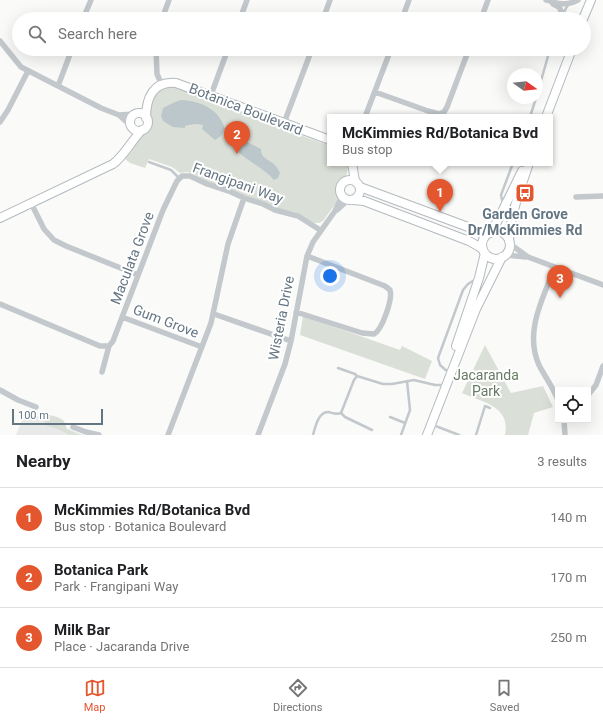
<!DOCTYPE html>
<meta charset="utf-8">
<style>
body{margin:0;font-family:Roboto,sans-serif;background:#f6f6f6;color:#202124}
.controls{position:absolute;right:12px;bottom:12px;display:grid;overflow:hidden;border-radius:0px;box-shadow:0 4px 16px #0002}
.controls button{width:36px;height:36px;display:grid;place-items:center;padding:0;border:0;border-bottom:1px solid #e0e0e0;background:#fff;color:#202124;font:20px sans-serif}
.compass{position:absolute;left:507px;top:68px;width:36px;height:36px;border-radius:50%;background:#fff;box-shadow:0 4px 16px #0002;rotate:105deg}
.scale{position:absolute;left:12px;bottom:10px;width:91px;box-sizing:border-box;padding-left:4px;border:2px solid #657683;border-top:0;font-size:11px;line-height:14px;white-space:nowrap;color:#657683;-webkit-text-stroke:3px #fff;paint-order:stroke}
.you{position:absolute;left:330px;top:276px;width:14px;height:14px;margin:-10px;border:3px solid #fff;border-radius:50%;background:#1a73e8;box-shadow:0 0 0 6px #1a73e833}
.badge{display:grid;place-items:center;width:26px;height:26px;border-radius:50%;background:#e4572e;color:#fff;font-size:13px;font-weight:700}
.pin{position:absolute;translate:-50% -33px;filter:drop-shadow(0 1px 2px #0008)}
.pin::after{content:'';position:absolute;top:21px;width:14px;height:12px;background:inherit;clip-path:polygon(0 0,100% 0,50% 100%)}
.popup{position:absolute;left:327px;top:114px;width:226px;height:52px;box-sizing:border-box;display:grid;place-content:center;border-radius:0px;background:#fff;filter:drop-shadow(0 1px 3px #0005);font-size:13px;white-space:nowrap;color:#757577}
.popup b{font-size:15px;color:#202124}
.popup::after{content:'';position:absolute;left:50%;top:100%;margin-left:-8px;border:8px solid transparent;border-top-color:#fff}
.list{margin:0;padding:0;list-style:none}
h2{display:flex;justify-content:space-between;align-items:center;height:52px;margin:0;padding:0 16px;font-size:17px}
h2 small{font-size:13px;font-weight:400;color:#757577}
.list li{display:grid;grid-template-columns:26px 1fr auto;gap:12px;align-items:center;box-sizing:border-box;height:60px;padding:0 16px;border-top:1px solid #e0e0e0}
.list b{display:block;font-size:15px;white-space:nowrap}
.list p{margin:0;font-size:13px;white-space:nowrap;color:#757577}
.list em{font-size:13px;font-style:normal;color:#757577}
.icon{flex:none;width:22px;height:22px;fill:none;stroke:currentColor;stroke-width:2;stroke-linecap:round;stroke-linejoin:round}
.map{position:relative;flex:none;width:603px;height:435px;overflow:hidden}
.search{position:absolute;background:#fff;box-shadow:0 4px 16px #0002;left:12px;right:12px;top:12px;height:44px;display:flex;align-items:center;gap:10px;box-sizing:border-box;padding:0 14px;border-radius:22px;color:#757577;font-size:15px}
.sheet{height:232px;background:#fff}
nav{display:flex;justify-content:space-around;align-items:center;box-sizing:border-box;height:56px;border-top:1px solid #e0e0e0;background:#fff;font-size:11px;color:#757577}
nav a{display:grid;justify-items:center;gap:2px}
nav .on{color:#e4572e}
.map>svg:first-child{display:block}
.built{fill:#e8e9e9}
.green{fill:#dadfd7}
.water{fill:#bbc7cb}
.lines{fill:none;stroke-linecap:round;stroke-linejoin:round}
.secondary-casing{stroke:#b3babf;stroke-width:10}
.lane{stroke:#c3c8cc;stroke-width:2.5}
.street{stroke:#c3c8cc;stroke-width:5.5}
.secondary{stroke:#fff;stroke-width:8}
.labels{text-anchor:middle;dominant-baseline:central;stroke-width:4;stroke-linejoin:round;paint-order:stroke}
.street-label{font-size:14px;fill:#657683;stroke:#fff}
.poi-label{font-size:14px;font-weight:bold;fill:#657683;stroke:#fff}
.park-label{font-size:14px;fill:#687a64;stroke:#fff}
</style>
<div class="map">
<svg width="603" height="435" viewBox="0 0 603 435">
<rect width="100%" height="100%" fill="#fafaf8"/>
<!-- built -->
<path class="built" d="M26 411 84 435H16Z"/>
<!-- green -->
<path class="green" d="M174 86 223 104V105L264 121 267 120 297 132V134L328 145 330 144V163H348L347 174 339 185V197L336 203 323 221 319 223H314L295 212 281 209 210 183 191 173 187 172 180 173 172 167 149 159 145 168 130 163 125 159 131 152 138 138 148 128 149 125V112L153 98 160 90Z
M303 316 400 350 402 346 432 361 425 379 300 335Z
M485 345 511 393 543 386 553 407 534 413 528 435H505C511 406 482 402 462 393Z
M46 414C55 417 67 417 66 429L79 435C65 435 68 433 57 429 51 427 49 427 44 424Z"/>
<!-- water -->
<path class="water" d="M181 100C201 101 219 109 225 129L221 136 215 140 202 129 203 125C197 123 192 124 185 126V128L173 127 163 121 161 116 163 108 175 102Z
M235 136 261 149C261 157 265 158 271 162 276 165 278 169 280 173L278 178 274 180C262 165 241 160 232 143Z"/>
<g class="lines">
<!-- secondary casing -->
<g class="secondary-casing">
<path id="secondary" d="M583 19 591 0
M130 122a9 9 0 1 1 18 0a9 9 0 1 1-18 0Z
M546 117 572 49
M146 118C146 98 153 81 176 83L330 140
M352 163 355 181
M340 190a10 10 0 1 1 20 0a10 10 0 1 1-20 0Z
M360 187 487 234
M353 200 364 201 469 241 483 249
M0 218 113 164C125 155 131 141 142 130
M482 245a14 14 0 1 1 28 0a14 14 0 1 1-28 0Z
M490 233 497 222 522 171
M509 241C510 214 521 188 529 163
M456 346 479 278 485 253
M427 435 476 309 502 257"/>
</g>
<!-- lane -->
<path class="lane" d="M561 19 566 8 569 4
M537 95 550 49
M530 117 536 98
M149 162 171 170 179 178
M503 204 501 195 513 163
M338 368 355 374 357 376
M448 372 440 365 438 358 463 290 468 284 476 279
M341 413 345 417 372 430
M390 417 405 423
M433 425 459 435
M313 435C315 428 318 412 328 412 333 413 336 415 341 413L354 380 357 376 383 384H392L414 380 435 385H445
M401 435 410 410 407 381
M476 435 485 406 490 408"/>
<!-- street -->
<path class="street" d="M546 0C558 4 567 6 578 0
M553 4 559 7 562 13
M83 19 91 0
M162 19 169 0
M240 19 247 0
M323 19 330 0
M402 19 409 0
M481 19 488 0
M0 41 21 67 101 108 119 115 131 126
M156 49 157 74 162 85
M58 86 72 49
M375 92 428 111 439 114
M211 95 228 49
M119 115 135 114
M365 117 391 49
M440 117 439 114 444 112 447 107 469 49
M0 122 8 110 28 71
M284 123 312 49
M576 197 603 196
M31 203 44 229 54 240 66 246 138 275
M337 210 348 200
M510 244 528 257 603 285
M506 255 526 257
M555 267C543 298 524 332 539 365 545 377 553 387 558 400
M0 304 100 346H109L113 341 163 210 177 181 182 176H190L207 184 231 192 244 198 263 204 275 210 298 216 320 230
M296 312 362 333 374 334C382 330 393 299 390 290L385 286 307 256
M214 314 291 341
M122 317 202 347
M102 372 109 346
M0 390 18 400 36 407
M588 395 596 385 603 366
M564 420 565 435
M73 427 86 432 99 435
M168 435 211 323 228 244 244 198
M258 435 285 364 291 341 307 256 313 242 335 211 342 196"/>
<!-- secondary -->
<use href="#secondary" class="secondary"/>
</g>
<!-- icons -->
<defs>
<g id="bus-square" transform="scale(1)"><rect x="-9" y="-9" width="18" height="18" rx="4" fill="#e4572e" stroke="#fff"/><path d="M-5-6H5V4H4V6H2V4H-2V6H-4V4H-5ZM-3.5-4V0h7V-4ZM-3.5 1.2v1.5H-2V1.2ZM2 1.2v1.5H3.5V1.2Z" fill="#fff"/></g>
</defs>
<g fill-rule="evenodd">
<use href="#bus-square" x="525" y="193"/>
</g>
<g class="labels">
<!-- street labels -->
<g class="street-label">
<text transform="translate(246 109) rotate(21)">Botanica Boulevard</text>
<text transform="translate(238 183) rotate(20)">Frangipani Way</text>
<text transform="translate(132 258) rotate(-69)">Maculata Grove</text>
<text transform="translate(281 318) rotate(-79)">Wisteria Drive</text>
<text transform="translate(166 321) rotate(21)">Gum Grove</text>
</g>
<!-- poi labels -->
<g class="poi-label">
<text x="525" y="214">Garden Grove<tspan x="525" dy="16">Dr/McKimmies Rd</tspan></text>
</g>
<!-- park labels -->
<g class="park-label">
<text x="486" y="375">Jacaranda<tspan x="486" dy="16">Park</tspan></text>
</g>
</g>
</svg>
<div class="controls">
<button><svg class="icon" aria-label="locate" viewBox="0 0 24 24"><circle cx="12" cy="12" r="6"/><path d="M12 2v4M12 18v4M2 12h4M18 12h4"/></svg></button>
</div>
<svg class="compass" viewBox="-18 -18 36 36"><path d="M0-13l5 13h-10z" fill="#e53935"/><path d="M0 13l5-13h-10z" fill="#757577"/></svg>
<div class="scale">100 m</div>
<div class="you"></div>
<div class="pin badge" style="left:440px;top:212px">1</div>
<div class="popup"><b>McKimmies Rd/Botanica Bvd</b>Bus stop</div>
<div class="pin badge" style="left:237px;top:154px">2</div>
<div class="pin badge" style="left:560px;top:298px">3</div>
<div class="search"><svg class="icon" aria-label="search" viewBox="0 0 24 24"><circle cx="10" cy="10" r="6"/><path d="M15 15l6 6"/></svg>Search here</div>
</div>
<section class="sheet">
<h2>Nearby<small>3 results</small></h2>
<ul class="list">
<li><span class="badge">1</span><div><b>McKimmies Rd/Botanica Bvd</b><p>Bus stop · Botanica Boulevard</p></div><em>140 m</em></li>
<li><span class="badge">2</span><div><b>Botanica Park</b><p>Park · Frangipani Way</p></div><em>170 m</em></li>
<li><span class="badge">3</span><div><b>Milk Bar</b><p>Place · Jacaranda Drive</p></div><em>250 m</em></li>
</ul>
</section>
<nav>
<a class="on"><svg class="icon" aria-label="map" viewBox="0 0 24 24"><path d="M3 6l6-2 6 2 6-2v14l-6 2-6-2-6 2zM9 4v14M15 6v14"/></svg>Map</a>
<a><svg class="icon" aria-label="directions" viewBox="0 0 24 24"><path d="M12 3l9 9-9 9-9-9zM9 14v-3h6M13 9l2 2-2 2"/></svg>Directions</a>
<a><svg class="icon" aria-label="saved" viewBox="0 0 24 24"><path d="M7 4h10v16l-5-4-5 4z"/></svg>Saved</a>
</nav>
